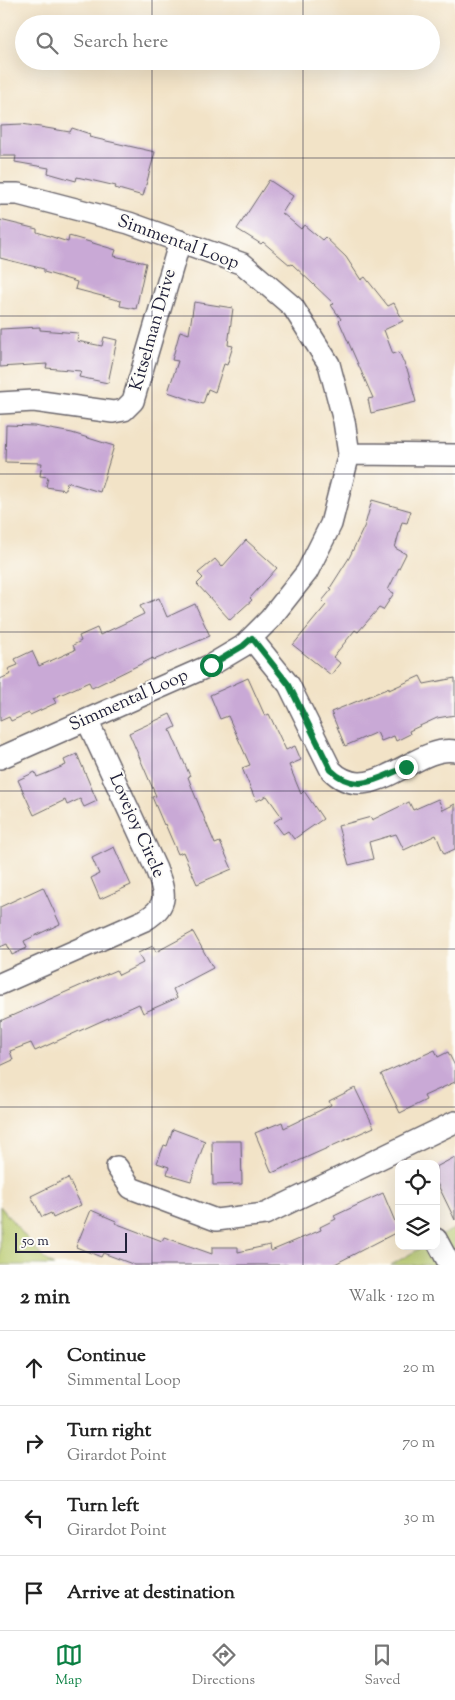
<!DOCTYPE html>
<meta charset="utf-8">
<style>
body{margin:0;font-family:"Sorts Mill Goudy",serif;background:#f2f2f2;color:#222}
.controls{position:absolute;right:15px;bottom:15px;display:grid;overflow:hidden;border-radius:10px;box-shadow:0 5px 20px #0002}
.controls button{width:45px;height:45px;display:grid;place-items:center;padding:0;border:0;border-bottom:1px solid #e0e0e0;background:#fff;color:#222;font:25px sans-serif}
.scale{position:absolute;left:15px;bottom:12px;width:112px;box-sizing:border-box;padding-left:5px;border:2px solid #22223b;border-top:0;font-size:14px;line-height:18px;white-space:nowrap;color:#22223b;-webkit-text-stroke:4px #fdfcf7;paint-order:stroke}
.stop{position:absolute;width:15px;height:15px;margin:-11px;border:4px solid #0b8043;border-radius:50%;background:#fff}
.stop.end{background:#0b8043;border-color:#fff;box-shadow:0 1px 5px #0008}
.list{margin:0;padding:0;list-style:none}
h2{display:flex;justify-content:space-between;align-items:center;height:65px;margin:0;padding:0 20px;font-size:21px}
h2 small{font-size:16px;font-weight:400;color:#767676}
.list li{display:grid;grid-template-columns:32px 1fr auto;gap:15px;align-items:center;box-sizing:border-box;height:75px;padding:0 20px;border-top:1px solid #e0e0e0}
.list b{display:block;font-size:19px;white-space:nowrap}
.list p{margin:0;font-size:16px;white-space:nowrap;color:#767676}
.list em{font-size:16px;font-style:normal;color:#767676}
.icon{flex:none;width:28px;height:28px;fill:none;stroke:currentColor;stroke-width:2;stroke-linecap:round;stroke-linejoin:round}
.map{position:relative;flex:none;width:455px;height:1265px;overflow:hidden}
.search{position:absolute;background:#fff;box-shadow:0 5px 20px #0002;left:15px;right:15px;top:15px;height:55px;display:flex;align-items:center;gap:12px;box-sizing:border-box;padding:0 18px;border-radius:28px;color:#767676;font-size:19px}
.sheet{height:365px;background:#fff}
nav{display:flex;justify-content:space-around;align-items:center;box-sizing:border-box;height:70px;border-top:1px solid #e0e0e0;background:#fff;font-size:14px;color:#767676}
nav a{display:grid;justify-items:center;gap:2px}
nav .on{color:#0b8043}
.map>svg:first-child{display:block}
.green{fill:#b6c86b;stroke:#6c7553}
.building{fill:#c9a9d6}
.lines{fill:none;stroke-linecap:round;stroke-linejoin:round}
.minor-casing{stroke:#6b666c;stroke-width:24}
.minor{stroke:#fff;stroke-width:21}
.route{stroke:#0b8043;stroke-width:6}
.grid{fill:none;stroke:#22223b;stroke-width:1;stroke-opacity:0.55}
.labels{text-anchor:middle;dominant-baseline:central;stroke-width:4;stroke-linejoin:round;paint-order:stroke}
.street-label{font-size:18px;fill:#22223b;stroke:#fdfcf7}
</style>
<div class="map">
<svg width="455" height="1265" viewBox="0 0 455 1265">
<rect width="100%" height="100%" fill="#fdfcf7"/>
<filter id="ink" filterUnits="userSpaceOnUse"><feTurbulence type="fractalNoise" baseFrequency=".02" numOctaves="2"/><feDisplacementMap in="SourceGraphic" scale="10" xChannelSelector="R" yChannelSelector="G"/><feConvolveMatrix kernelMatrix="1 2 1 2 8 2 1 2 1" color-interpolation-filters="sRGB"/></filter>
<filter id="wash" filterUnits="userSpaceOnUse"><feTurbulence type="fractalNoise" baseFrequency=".0096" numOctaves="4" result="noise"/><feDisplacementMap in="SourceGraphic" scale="20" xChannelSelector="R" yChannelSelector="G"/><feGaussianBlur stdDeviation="1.12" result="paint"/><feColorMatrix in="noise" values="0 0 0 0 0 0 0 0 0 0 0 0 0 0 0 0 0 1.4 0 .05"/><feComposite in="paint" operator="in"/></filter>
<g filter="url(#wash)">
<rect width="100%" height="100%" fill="#f2e3c7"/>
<!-- green -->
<path class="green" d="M0 1206 44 1259 54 1265H0Z
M455 1228V1265H391L424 1246H436V1239Z"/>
<g id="blocks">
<!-- building -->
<path class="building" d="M22 124 70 132 72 128 90 134 89 137 155 152 143 196 115 188 116 186 77 177 76 181 48 173 49 168 15 162 16 156H0V125Z
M269 180 293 196 282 213 301 229 304 225 322 240 325 237 346 257 361 280 365 277 388 306 394 303 403 321 384 330 393 354 399 352 408 372 416 402 371 413 368 399 373 398 339 321 341 319 331 305 334 304 292 264 290 265 263 242 261 244 237 229Z
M0 220 37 229V232L68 242 69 236 83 240 116 250 114 256 146 263 136 309 120 306 121 301 75 289 77 282 44 272V269L0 258Z
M194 302 233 308 228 345 233 346 227 365 224 364 215 392 208 389 203 404 168 392 178 361 172 360 180 331 189 334Z
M40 327V330L78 333 77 341 102 346 104 337 117 340 108 383 79 377 81 371 46 368 47 364 0 367V329Z
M6 425 34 426 72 433 114 446 100 492 67 482 66 490 46 487 48 477 40 476 42 463 5 462Z
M372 500 411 511 407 523 402 522 395 548 406 554 388 590 394 593 383 610 379 608 358 632 355 630 333 657 340 663 331 675 293 645 326 605 322 601 332 589 330 588 349 558 365 525Z
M246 540 277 568 250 598 252 600 230 620 197 584 203 578 198 573 215 559 222 567Z
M159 598 167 617 195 604 210 636 154 660 153 658 92 688 89 682 53 698 56 703 30 715 29 713 11 721 9 717 0 721V679L11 674 8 669 18 665 15 659 32 651 39 666 75 650 73 645 81 641 79 636 97 628 100 635 144 614 140 606Z
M420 676 424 684 455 678V715L437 718 409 731 410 734 396 741 394 736 381 741 377 732 345 746 331 712 389 688V690Z
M248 678 265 716 269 714 286 750 295 746 301 760 289 765 301 794 304 791 323 819 294 839 288 831 283 834 274 822 282 817 267 796 256 801 242 768 250 765 228 716 220 719 210 695Z
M170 714 176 727 170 730 190 776 188 777 194 793 215 844 220 842 232 869 197 884 183 852 178 854 165 824 164 825 152 797 156 796 129 733Z
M77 754 97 801 84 807 80 799 67 805 65 800 34 815 18 780 35 772 37 777 45 774 66 765 64 760Z
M438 799 443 810 455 804V849L444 854 436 835 404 850 396 834 369 842 373 859 349 865 338 826 371 817 372 820 409 802 413 810Z
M114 847 131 885 100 899 91 878 99 874 92 858Z
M43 887 60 924 24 941 27 948 12 955 7 944 0 947V907Z
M193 932 213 968 173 989 177 998 143 1013 139 1004 35 1051 31 1043 10 1051 13 1060 0 1066V1021L116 970 119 975 143 963 138 953 153 946 156 952Z
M435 1050 438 1057 448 1052 455 1066V1082L424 1096 426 1100 400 1113 381 1074Z
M355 1088 374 1127 272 1173 255 1133 282 1122 284 1128 331 1105 329 1101Z
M173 1129 205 1141 191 1181 167 1174 169 1167 157 1163 164 1145 167 1146Z
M212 1141H241L242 1184 213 1185Z
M455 1157V1220L436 1181V1167Z
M68 1178 81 1205 53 1218 51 1213 42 1217 31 1196Z
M383 1193 399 1231 333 1265H135L103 1253 101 1257 76 1247 91 1210 116 1221 115 1223 162 1241 164 1237 212 1254V1247H238V1252L270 1245 271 1251 321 1230 320 1227 336 1219 334 1216Z"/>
</g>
</g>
<g filter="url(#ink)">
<use href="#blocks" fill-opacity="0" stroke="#6b666c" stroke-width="1"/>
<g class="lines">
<!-- minor casing -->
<g class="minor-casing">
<path id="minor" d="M0 194H18L129 223 243 264 293 307 329 364 344 421 349 454 331 524 307 572 270 619 243 646 211 665 0 758
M0 403 34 401 113 412 124 410 133 401 180 241
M349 454 455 455
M251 638 289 685 331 770C370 810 416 744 455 751
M0 984 145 920C170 905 165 892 156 869L87 720
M117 1167 131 1188 216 1220 265 1214 455 1122
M436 1239 450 1265"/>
</g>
<!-- minor -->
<use href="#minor" class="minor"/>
</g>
</g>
<g class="lines" filter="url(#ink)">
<!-- route -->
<path class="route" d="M211 665 243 646 252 638 289 685 331 770C356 795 379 778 406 767"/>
</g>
<!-- grid -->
<path class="grid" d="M152 0V24M303 0V24M152 61V1265M303 61V1265M0 158H455M0 316H455M0 474H455M0 632H455M0 791H455M0 949H455M0 1107H455"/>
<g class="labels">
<!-- street labels -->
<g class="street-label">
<text transform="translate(178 243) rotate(20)">Simmental Loop</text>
<text transform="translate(154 330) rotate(-74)">Kitselman Drive</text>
<text transform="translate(129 701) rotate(-24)">Simmental Loop</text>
<text transform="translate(136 826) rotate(66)">Lovejoy Circle</text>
</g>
</g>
</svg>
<div class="controls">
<button><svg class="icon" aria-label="locate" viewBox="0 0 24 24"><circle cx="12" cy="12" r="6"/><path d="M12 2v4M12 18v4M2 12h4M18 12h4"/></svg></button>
<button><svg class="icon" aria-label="layers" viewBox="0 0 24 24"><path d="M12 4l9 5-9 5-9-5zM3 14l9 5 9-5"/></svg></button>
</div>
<div class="scale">50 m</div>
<div class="stop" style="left:211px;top:665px"></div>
<div class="stop end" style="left:406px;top:767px"></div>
<div class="search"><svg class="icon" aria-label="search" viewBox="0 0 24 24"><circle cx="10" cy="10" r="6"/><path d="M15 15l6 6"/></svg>Search here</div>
</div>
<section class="sheet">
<h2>2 min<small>Walk · 120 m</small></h2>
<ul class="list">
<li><svg class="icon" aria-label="ahead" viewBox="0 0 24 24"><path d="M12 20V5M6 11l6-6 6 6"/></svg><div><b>Continue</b><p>Simmental Loop</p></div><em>20 m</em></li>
<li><svg class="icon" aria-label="right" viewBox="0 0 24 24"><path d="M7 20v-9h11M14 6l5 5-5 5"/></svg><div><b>Turn right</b><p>Girardot Point</p></div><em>70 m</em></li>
<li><svg class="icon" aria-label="left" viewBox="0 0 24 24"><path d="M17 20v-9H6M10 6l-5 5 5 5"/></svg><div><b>Turn left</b><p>Girardot Point</p></div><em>30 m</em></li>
<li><svg class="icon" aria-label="arrive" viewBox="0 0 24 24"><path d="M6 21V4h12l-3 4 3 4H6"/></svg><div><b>Arrive at destination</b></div></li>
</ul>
</section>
<nav>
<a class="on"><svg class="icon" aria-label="map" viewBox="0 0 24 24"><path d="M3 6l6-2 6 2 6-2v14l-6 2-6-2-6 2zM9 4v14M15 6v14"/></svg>Map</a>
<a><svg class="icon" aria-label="directions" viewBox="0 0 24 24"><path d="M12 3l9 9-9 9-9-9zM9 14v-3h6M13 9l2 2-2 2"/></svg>Directions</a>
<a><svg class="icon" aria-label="saved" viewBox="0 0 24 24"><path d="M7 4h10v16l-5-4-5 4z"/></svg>Saved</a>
</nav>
